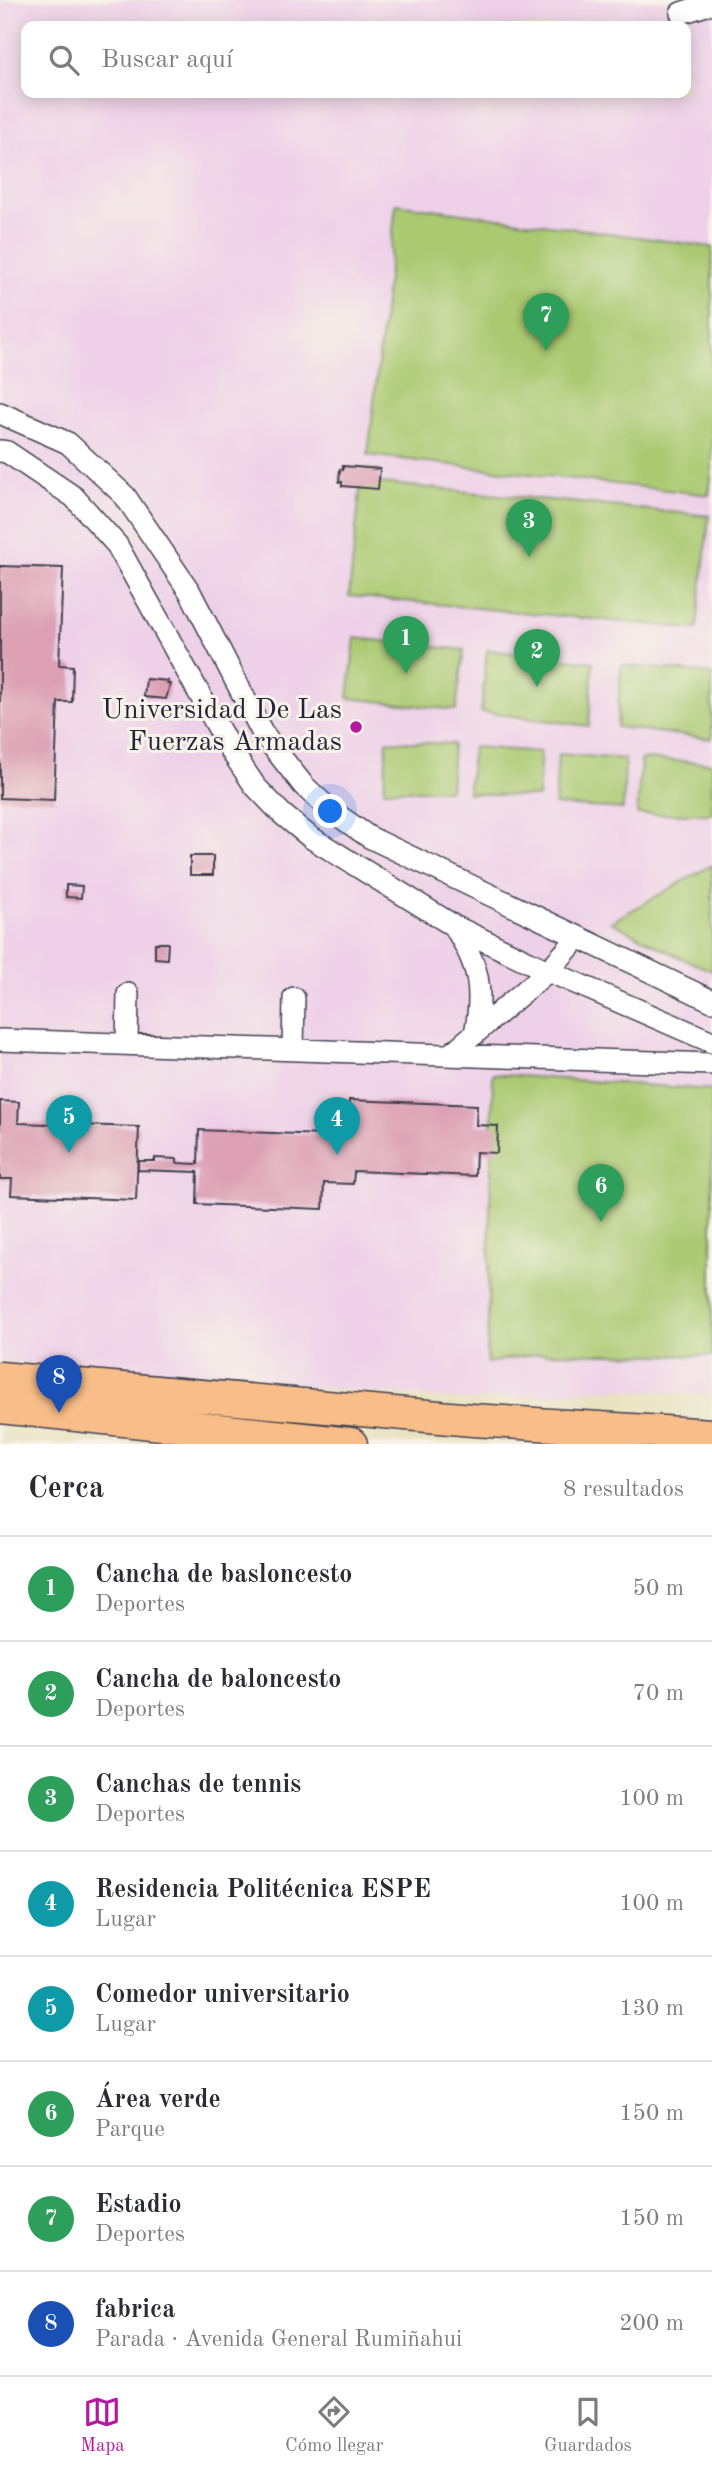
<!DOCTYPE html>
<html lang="es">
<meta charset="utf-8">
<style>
body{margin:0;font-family:"Old Standard TT",serif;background:#f7f7f7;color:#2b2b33}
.you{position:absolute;left:331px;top:812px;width:24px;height:24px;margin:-18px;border:5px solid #fff;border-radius:50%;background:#1a73e8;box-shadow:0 0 0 10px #1a73e833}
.badge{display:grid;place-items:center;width:46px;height:46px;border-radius:50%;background:#b5179e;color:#fff;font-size:23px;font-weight:700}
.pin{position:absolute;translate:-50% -58px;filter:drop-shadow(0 2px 4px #0008)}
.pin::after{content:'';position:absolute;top:37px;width:24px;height:21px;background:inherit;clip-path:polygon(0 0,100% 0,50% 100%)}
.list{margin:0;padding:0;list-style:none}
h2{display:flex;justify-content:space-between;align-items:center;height:91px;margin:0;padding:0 28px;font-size:30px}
h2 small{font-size:23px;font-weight:400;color:#7c7c81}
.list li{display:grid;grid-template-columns:46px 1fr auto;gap:21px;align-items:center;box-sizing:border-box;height:105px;padding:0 28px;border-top:2px solid #e1e1e2}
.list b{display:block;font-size:26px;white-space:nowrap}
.list p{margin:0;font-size:23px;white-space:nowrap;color:#7c7c81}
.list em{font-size:23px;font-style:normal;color:#7c7c81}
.icon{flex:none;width:38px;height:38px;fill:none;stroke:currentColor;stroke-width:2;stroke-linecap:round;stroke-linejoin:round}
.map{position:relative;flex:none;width:712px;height:1444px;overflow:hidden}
.search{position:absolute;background:#fff;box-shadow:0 4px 18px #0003;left:21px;right:21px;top:21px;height:77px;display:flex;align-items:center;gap:18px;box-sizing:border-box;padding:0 24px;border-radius:14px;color:#7c7c81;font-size:26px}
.sheet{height:931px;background:#fff}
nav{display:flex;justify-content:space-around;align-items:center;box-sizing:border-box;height:98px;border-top:2px solid #e1e1e2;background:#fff;font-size:19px;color:#7c7c81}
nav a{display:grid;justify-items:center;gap:4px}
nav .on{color:#b5179e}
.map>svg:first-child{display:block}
.built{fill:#eed0e8;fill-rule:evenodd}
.green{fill:#aac971;stroke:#667656;stroke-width:2}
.building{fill:#dc9fb4}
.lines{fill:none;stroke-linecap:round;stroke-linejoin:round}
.minor-casing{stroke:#403f4f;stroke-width:24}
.highway-casing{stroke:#403f4f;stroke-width:35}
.minor{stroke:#fff;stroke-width:21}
.highway{stroke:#f8bd89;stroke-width:32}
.poi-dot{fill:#b5179e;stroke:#f7f3e8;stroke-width:2.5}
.labels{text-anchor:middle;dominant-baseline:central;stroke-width:6;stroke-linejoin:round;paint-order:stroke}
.poi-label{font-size:28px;fill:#22223b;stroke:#f7f3e8;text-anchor:end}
</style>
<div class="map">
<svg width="712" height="1444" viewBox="0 0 712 1444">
<rect width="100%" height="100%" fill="#f7f3e8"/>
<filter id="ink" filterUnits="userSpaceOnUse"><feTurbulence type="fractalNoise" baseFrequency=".0143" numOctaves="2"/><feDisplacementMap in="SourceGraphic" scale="14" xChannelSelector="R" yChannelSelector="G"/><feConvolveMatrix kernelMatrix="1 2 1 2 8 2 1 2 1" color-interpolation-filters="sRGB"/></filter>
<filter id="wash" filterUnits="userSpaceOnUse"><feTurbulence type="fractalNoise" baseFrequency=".00686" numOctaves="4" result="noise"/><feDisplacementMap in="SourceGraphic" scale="28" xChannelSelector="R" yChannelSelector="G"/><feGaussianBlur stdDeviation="1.57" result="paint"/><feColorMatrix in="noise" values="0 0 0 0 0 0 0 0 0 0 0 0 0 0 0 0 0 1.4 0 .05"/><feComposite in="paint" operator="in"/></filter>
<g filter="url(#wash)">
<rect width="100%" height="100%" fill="#e8e1be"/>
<!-- built -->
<path class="built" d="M0 0H712V1395L604 1389 475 1401 0 1361ZM26 26H686V93H26Z"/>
<!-- green -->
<path class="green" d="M396 204 712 247V467L709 495 368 455Z
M361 481 709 516 697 629 349 596Z
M355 638 464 650 456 710 348 698Z
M487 650 593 662 589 726 481 712Z
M621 665 712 674V739L617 727Z
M387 741 453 744 450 790H384Z
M473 747 541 752 538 797 468 793Z
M558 754 625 759 623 809 555 805Z
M641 759 712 763V814H637Z
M712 865V971L679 957 611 922Z
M493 1074 712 1090V1356L542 1353 487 1363Z"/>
<g id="blocks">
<!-- building -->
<path class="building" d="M343 466 380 469 378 489 342 486V482H339L340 469 343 470Z
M0 566 63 568 59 665 73 666 72 702H58L54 800 0 798Z
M146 679 168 681 167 684H170L166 699 144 697Z
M190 856H213V875H190Z
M66 885 82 886 81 898 66 897Z
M155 943H168L167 959 155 958Z
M349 1100 477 1105 476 1125 498 1126 497 1153 476 1152 475 1176 354 1171 353 1184 324 1183 323 1209 197 1204 198 1172 138 1170V1161H155V1158L177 1159V1163L198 1164 199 1130 323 1135V1117L349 1118Z
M0 1101 19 1102 18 1123 139 1127 136 1200 11 1195 12 1179H0Z"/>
</g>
</g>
<g filter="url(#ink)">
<use href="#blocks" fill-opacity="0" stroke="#403f4f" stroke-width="2"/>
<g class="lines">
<!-- minor casing -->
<g class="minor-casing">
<path id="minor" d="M681 13 712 3
M0 413 68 443 125 496 190 592 262 732 277 752 304 786 329 809 369 837 712 1001
M0 451 7 452 74 497 117 545 230 749 255 786 282 814 310 837 454 926 548 971 712 1042
M454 926C479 966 484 988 475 1034
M0 1040 712 1064
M127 1044 128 994
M293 1049 294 998
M452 1053 548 971 578 938"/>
</g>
<!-- highway casing -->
<g class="highway-casing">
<path id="highway" d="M0 1378 473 1420 712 1435
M0 1407 351 1444"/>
</g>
<!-- minor -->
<use href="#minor" class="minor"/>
<!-- highway -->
<use href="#highway" class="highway"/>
</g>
</g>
<!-- markers -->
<circle class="poi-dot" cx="356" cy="727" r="7"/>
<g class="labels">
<!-- poi labels -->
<g class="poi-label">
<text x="342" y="711">Universidad De Las<tspan x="342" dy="32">Fuerzas Armadas</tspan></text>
</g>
</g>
</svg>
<div class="you"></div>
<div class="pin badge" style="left:406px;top:674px;background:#2e9e5b">1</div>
<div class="pin badge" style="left:537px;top:687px;background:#2e9e5b">2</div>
<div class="pin badge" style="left:529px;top:557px;background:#2e9e5b">3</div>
<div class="pin badge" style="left:337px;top:1155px;background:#0f9aa8">4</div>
<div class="pin badge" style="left:69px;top:1153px;background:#0f9aa8">5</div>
<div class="pin badge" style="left:601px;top:1222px;background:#2e9e5b">6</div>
<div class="pin badge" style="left:546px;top:351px;background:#2e9e5b">7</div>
<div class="pin badge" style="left:59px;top:1413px;background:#1a4fb4">8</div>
<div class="search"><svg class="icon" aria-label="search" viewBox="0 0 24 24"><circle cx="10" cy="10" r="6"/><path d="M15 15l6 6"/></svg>Buscar aquí</div>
</div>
<section class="sheet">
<h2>Cerca<small>8 resultados</small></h2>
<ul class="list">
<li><span class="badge" style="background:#2e9e5b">1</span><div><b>Cancha de basloncesto</b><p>Deportes</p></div><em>50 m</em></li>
<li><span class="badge" style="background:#2e9e5b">2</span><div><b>Cancha de baloncesto</b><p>Deportes</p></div><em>70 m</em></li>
<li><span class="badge" style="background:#2e9e5b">3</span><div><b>Canchas de tennis</b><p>Deportes</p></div><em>100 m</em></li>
<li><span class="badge" style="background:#0f9aa8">4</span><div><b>Residencia Politécnica ESPE</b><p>Lugar</p></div><em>100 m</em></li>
<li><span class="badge" style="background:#0f9aa8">5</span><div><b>Comedor universitario</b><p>Lugar</p></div><em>130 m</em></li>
<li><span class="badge" style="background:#2e9e5b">6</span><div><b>Área verde</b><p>Parque</p></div><em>150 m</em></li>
<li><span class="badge" style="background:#2e9e5b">7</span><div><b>Estadio</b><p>Deportes</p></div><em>150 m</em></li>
<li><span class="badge" style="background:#1a4fb4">8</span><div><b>fabrica</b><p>Parada · Avenida General Rumiñahui</p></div><em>200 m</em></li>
</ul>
</section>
<nav>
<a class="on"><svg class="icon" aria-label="map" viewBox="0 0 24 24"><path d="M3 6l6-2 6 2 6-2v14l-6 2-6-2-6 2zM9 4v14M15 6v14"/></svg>Mapa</a>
<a><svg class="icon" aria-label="directions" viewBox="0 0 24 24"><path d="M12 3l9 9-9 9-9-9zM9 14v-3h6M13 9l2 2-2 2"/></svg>Cómo llegar</a>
<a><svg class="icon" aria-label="saved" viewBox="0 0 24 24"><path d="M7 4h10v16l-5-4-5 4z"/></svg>Guardados</a>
</nav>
